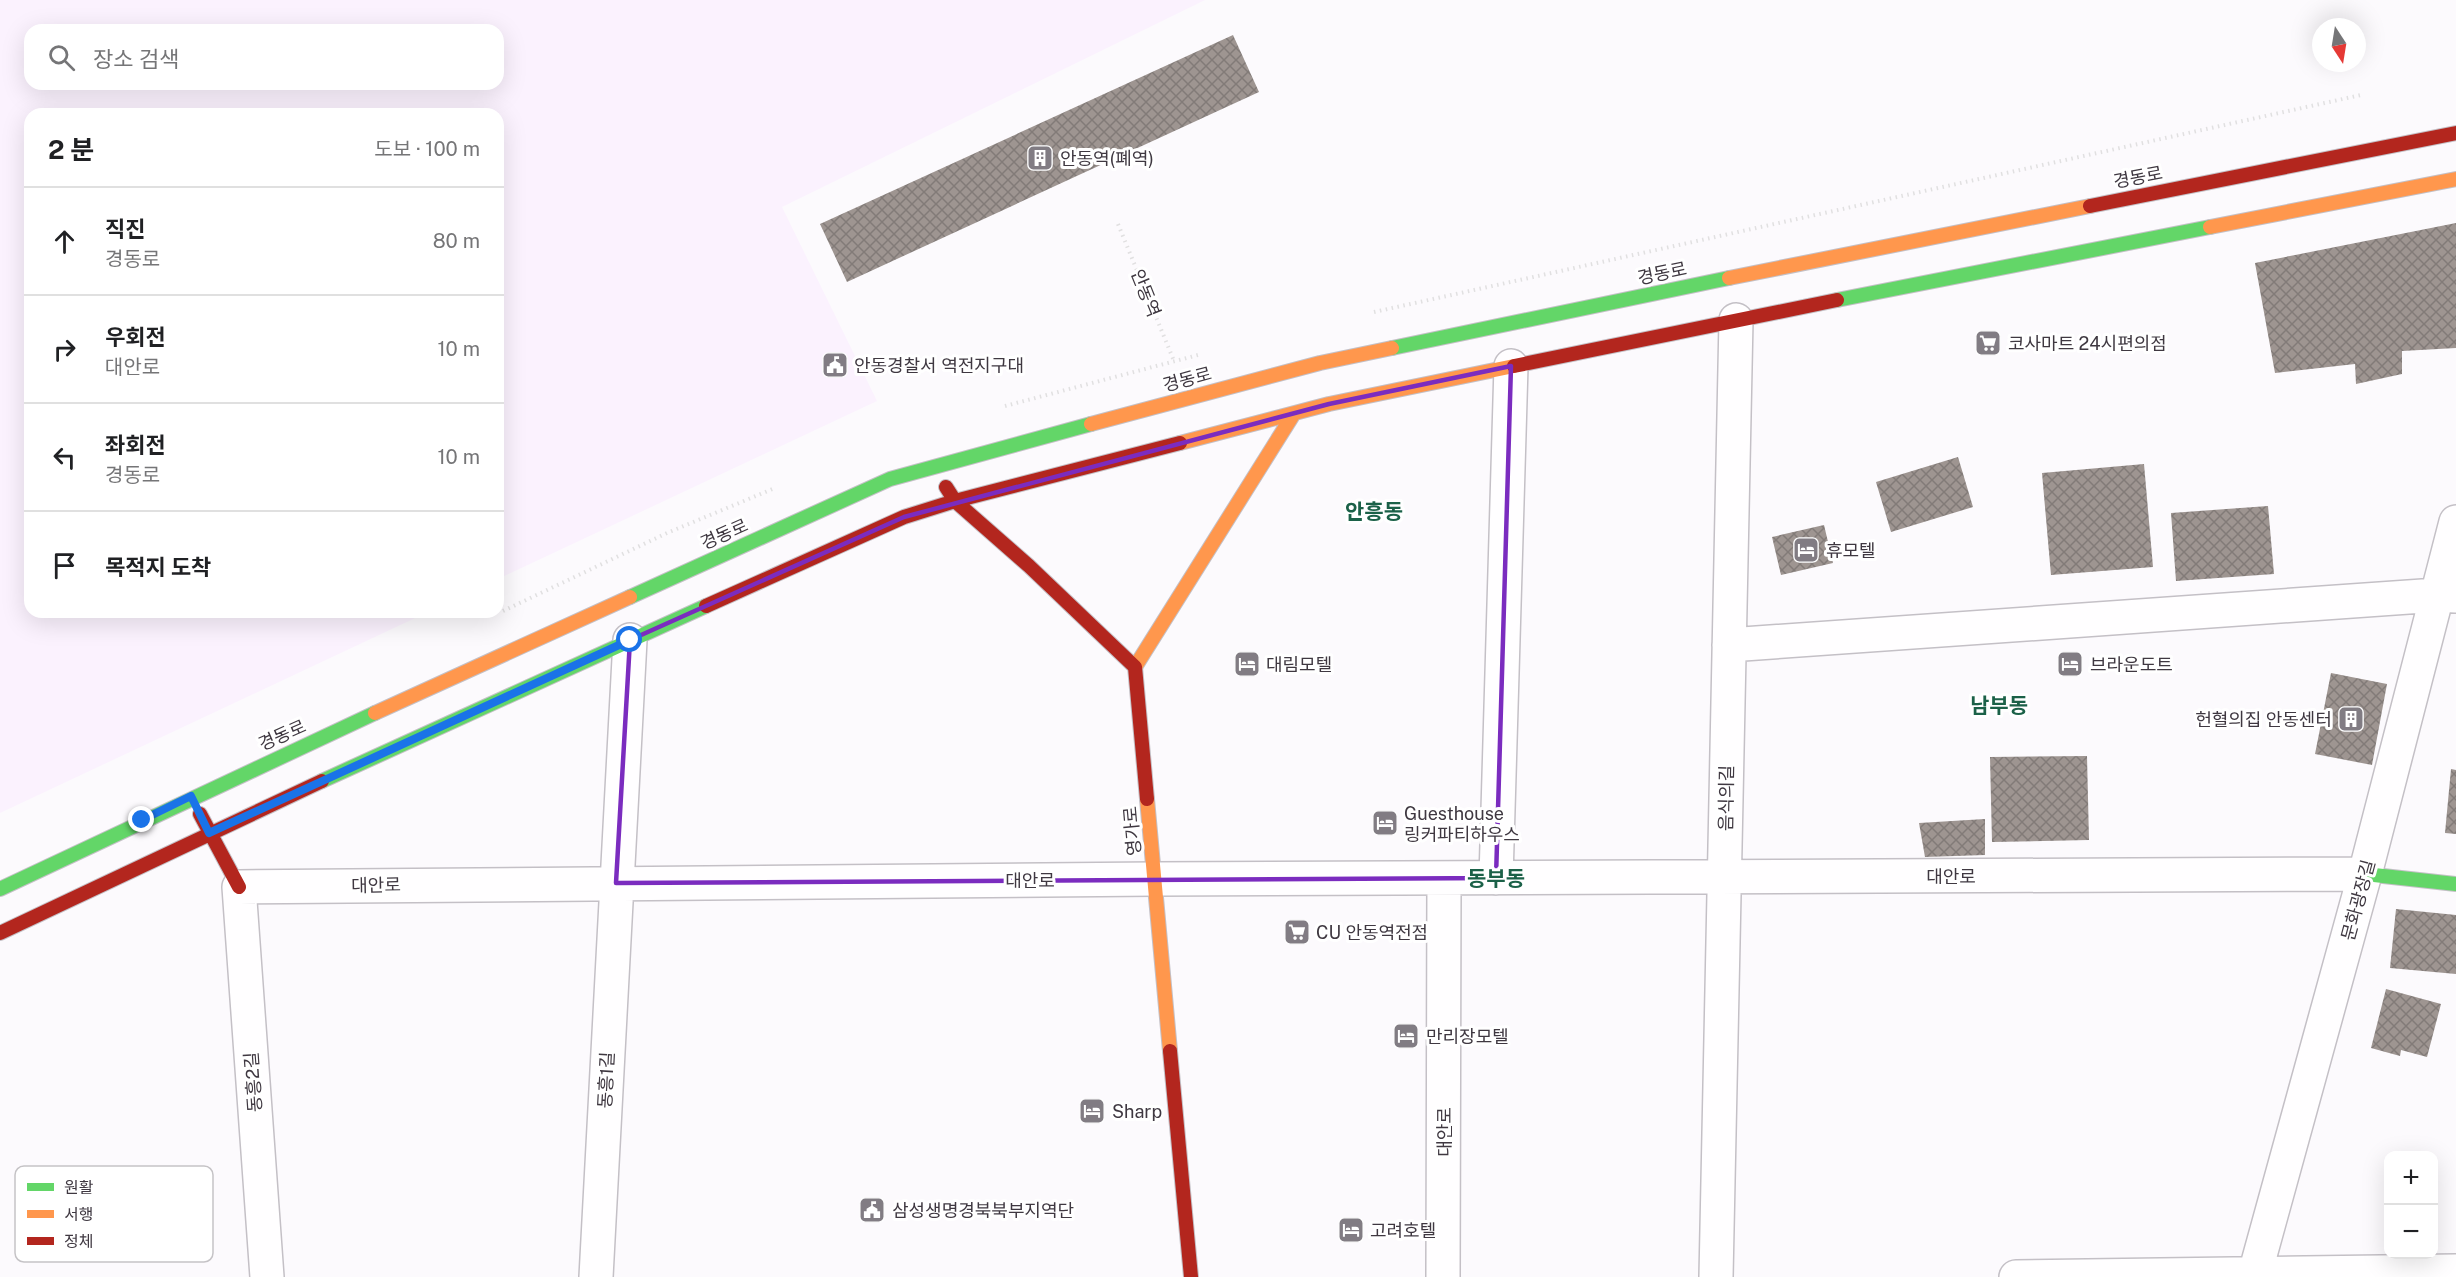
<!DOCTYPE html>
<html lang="ko">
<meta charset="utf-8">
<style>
body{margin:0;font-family:"Public Sans","Noto Sans KR",sans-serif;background:#f2f2f2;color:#202124}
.controls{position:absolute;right:18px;bottom:18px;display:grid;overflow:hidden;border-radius:12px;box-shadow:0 6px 24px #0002}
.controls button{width:54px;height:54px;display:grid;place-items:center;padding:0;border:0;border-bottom:2px solid #e0e0e0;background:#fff;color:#202124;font:30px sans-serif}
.compass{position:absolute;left:2312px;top:18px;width:54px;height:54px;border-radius:50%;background:#fff;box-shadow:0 6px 24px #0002;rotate:168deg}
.stop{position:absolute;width:18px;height:18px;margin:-14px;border:4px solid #1a73e8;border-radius:50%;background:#fff}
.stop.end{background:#1a73e8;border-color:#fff;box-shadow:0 2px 6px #0008}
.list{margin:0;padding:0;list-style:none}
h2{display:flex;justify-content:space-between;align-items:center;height:78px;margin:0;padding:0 24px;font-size:26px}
h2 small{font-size:20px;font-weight:400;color:#757577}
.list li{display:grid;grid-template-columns:39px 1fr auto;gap:18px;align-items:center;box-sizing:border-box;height:108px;padding:0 24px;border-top:2px solid #e0e0e0}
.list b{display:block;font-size:22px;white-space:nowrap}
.list p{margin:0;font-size:20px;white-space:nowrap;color:#757577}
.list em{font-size:20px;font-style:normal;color:#757577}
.icon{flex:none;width:33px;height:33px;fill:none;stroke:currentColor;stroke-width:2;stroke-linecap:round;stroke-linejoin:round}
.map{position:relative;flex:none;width:2456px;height:1277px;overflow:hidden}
.search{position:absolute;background:#fff;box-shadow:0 6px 24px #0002;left:24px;top:24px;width:480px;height:66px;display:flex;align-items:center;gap:15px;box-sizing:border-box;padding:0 21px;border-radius:18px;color:#757577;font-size:22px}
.panel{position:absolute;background:#fff;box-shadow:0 6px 24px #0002;left:24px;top:108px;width:480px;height:510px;border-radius:18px}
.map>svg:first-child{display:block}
.built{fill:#fbf2fe;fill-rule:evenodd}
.building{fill:url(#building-cross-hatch)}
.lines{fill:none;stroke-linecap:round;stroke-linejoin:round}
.street-casing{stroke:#c4c0c6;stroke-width:36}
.fast-casing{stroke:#c4c0c6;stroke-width:16}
.slow-casing{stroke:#c4c0c6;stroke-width:16}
.jam-casing{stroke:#c4c0c6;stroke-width:16}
.path{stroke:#e1e0e1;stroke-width:4;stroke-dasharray:1.5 4.5;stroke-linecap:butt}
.street{stroke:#fffeff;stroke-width:33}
.fast{stroke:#63d668;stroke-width:14}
.slow{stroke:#ff974d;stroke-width:14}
.jam{stroke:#b3261e;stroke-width:14}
.route{stroke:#1a73e8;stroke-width:8}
.marked{fill:none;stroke:#7b2cbf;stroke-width:4.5;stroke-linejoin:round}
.labels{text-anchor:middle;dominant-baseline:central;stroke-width:6;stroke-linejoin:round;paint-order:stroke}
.poi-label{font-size:18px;fill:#3f3841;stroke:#fff;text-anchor:start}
.street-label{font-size:18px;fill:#3f3841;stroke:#fff}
.quarter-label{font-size:21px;font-weight:bold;fill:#1b6148;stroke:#fff}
.key{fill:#fff;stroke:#c5c3c6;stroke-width:1.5}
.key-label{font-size:16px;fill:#3f3841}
</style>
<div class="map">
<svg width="2456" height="1277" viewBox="0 0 2456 1277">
<defs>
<pattern id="building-cross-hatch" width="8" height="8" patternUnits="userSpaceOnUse" patternTransform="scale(1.5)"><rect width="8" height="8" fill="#9e9591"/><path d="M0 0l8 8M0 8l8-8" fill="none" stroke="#827b78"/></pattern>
</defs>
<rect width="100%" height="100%" fill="#fcfafd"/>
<!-- built -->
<path class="built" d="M0 0H1205L782 207 877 401 498 579V114H30V612H428L0 813ZM30 30H498V84H30Z"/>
<!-- building -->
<path class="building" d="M1233 35 1259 92 847 282 820 224Z
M2456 223V348L2402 351V374L2356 384 2355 364 2275 373 2255 263Z
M1958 457 1973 507 1891 532 1876 482Z
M2144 464 2153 567 2051 575 2042 473Z
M2268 506 2274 574 2176 581 2171 513Z
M1824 525 1833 563 1781 575 1772 537Z
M2331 673 2387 684 2372 765 2315 754Z
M2087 756 2089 840 1992 842 1990 757Z
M2451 769 2456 770V834L2445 833Z
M1985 819V855L1925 857 1919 823Z
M2396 909 2456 915V974L2390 968Z
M2386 989 2441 1004 2427 1057 2401 1050 2400 1056 2371 1048Z"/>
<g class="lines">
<!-- street casing -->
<g class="street-casing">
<path id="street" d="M1729 645 2437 595 2456 596
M1496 878 1511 366
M267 1277 239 887 1155 879 2365 874
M596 1277 630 640
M1443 1277 1444 879
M1716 1277 1736 320
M2016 1277 2456 1271
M2254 1277 2365 874 2456 522"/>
</g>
<!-- fast casing -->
<g class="fast-casing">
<path id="fast" d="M1837 300 2210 227
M1392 348 1729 278
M630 597 890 479 1091 424
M322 781 706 606
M2365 874 2456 884
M0 889 375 713"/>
</g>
<!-- slow casing -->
<g class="slow-casing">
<path id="slow" d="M2210 227 2456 179
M1729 278 2090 206
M1091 424 1320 363 1392 348
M1180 443 1329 404 1514 366
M1135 667 1293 415
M375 713 630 597
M1147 799 1170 1051"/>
</g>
<!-- jam casing -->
<g class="jam-casing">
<path id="jam" d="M2090 206 2456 133
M1514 366 1837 300
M946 487 955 501 1029 566 1135 667 1147 799
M706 606 904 517 955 501 1180 443
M200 814 239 887
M0 933 322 781
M1170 1051 1191 1277"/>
</g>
<!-- path -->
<path class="path" d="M1118 224 1174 361
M1374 312 2361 95
M1005 406 1198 355
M503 611 667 533 775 488"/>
<!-- street -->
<use href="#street" class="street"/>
<!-- fast -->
<use href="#fast" class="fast"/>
<!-- slow -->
<use href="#slow" class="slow"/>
<!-- jam -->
<use href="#jam" class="jam"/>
</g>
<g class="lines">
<!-- route -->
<path class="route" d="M142 820 191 796 209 833 630 640"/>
</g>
<!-- marked area -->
<path class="marked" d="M1511 366 1496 878 616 883 630 640 904 517 1329 404Z"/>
<!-- icons -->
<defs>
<g id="building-square" transform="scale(1.35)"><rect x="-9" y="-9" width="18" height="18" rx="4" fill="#817c83" stroke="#fff"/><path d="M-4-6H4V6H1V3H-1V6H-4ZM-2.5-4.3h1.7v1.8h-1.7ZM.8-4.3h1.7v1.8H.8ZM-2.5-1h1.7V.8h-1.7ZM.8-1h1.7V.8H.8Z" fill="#fff"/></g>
<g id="supermarket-square" transform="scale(1.35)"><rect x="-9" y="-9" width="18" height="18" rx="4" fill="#817c83" stroke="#fff"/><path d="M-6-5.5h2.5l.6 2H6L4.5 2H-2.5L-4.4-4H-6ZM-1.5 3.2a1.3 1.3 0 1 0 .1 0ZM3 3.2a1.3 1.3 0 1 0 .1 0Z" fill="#fff"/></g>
<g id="civic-square" transform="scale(1.35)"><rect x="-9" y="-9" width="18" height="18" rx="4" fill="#817c83" stroke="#fff"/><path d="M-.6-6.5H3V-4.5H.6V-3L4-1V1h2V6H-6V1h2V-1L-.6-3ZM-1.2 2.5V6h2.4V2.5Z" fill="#fff"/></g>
<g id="hotel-square" transform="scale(1.35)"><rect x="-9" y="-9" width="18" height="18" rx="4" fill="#817c83" stroke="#fff"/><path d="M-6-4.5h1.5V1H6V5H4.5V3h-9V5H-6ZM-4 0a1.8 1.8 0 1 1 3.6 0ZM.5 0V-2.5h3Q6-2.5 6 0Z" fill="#fff"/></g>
</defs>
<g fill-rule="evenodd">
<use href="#building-square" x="1040" y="158"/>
<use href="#supermarket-square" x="1988" y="343"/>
<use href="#civic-square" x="835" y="365"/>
<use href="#hotel-square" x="1806" y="550"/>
<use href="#hotel-square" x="1247" y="664"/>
<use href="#hotel-square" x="2070" y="664"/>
<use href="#building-square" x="2351" y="719"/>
<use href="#hotel-square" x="1385" y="823"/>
<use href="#supermarket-square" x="1297" y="932"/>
<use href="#hotel-square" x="1406" y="1036"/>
<use href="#hotel-square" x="1092" y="1111"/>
<use href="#civic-square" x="872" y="1210"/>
<use href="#hotel-square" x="1351" y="1230"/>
</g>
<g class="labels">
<!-- poi labels -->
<g class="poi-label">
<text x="1060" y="158">안동역(폐역)</text>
<text x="2008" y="343">코사마트 24시편의점</text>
<text x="854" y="365">안동경찰서 역전지구대</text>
<text x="1826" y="550">휴모텔</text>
<text x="1266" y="664">대림모텔</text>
<text x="2090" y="664">브라운도트</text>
<text x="2332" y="719" text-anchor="end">헌혈의집 안동센터</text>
<text x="1404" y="813">Guesthouse<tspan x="1404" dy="21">링커파티하우스</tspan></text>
<text x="1316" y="932">CU 안동역전점</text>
<text x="1426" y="1036">만리장모텔</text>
<text x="1112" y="1111">Sharp</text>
<text x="892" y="1210">삼성생명경북북부지역단</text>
<text x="1370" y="1230">고려호텔</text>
</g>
<!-- street labels -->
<g class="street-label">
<text transform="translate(2138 177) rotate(-11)">경동로</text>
<text transform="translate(1662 273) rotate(-12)">경동로</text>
<text transform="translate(1146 293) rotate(68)">안동역</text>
<text transform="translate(1187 379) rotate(-15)">경동로</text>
<text transform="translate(724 534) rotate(-24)">경동로</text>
<text transform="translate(282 735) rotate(-24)">경동로</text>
<text transform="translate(1726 798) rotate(-89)">음식의길</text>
<text transform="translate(1132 831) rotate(-95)">영가로</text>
<text x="1951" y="876">대안로</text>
<text x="1030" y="880">대안로</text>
<text transform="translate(376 885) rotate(-1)">대안로</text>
<text transform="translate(2358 900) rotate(-75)">문화광장길</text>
<text transform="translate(606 1080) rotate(-87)">동흥1길</text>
<text transform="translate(253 1082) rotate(-94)">동흥2길</text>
<text transform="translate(1444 1132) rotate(-90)">대안로</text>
</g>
<!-- quarter labels -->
<g class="quarter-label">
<text x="1374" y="511">안흥동</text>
<text x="1999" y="705">남부동</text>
<text x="1496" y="878">동부동</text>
</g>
</g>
<!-- legend -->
<rect x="15" y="1166" width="198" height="96" rx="9" class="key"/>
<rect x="27" y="1183" width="27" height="8" fill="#63d668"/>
<rect x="27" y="1210" width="27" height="8" fill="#ff974d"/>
<rect x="27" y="1237" width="27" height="8" fill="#b3261e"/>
<g class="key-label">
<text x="64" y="1193">원활</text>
<text x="64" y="1220">서행</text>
<text x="64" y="1247">정체</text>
</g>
</svg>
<div class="controls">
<button>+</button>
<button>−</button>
</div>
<svg class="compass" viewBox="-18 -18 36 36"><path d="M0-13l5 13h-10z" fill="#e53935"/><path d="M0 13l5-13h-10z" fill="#757577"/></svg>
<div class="stop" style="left:630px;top:640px"></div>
<div class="stop end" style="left:142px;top:820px"></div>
<div class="search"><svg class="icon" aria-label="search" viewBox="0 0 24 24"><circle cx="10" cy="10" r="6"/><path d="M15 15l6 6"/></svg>장소 검색</div>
<section class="panel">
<h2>2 분<small>도보 · 100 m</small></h2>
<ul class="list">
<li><svg class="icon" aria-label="ahead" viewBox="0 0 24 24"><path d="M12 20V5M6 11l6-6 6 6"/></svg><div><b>직진</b><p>경동로</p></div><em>80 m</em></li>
<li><svg class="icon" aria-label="right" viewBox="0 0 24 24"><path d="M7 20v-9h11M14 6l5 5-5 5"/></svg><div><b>우회전</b><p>대안로</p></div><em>10 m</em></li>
<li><svg class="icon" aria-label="left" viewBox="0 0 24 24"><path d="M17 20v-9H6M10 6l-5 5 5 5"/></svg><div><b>좌회전</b><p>경동로</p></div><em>10 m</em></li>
<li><svg class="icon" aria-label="arrive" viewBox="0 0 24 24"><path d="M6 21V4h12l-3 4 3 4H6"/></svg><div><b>목적지 도착</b></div></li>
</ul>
</section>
</div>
